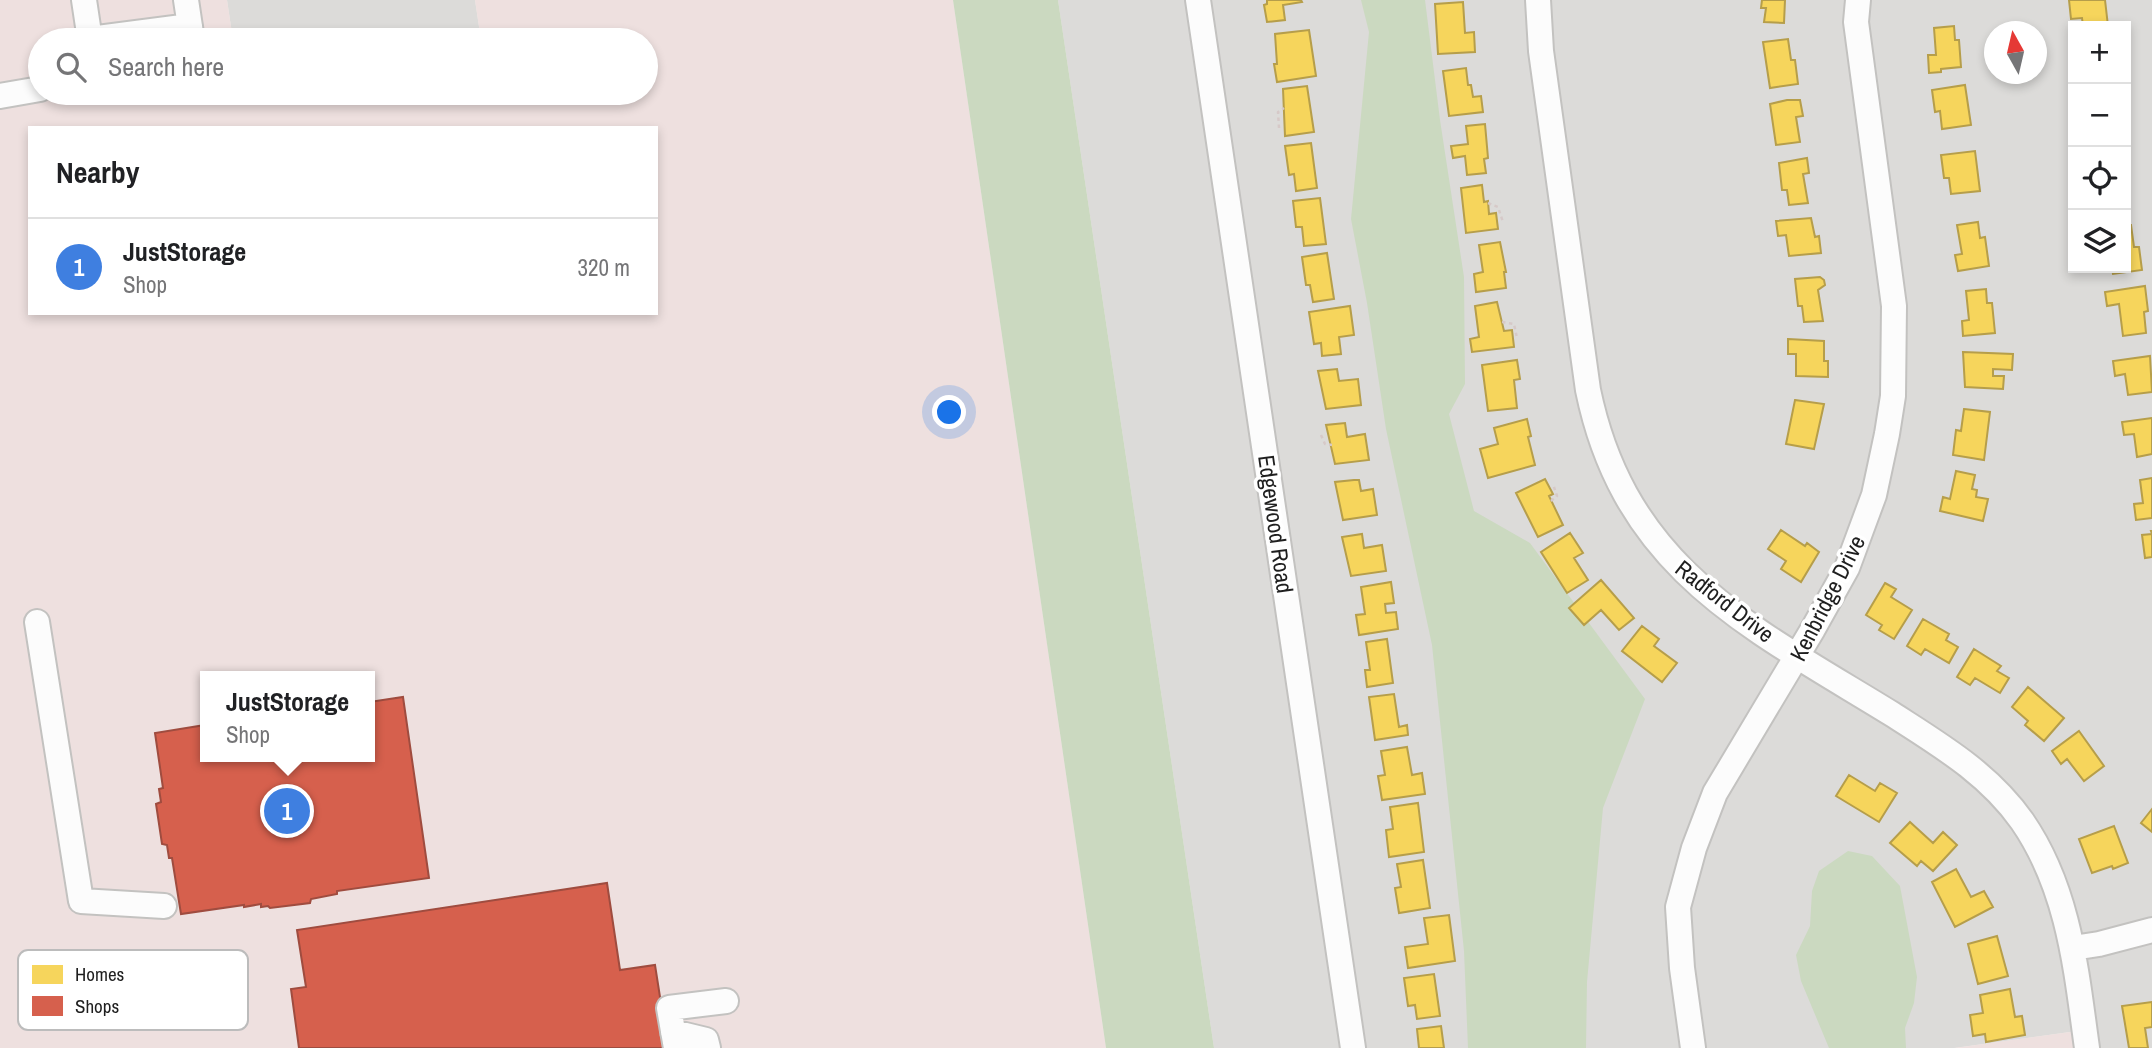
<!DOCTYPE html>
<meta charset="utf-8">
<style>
body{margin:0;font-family:"Archivo Narrow",sans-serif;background:#f2f2f2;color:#202124}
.controls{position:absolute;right:21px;top:21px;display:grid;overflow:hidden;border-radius:0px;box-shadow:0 4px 10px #0003}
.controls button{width:63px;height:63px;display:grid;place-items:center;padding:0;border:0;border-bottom:2px solid #e0e0e0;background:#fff;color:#202124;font:35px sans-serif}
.compass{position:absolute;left:1984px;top:21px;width:63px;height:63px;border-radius:50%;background:#fff;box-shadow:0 4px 10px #0003;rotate:352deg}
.you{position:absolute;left:950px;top:413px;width:24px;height:24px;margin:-18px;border:5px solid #fff;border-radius:50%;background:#1a73e8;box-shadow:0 0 0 10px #1a73e833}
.badge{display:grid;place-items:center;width:46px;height:46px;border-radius:50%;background:#db2777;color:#fff;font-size:23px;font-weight:700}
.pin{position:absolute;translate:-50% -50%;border:4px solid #fff;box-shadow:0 2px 7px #0006}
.popup{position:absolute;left:200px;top:671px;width:175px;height:91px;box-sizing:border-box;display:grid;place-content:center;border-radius:0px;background:#fff;filter:drop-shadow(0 2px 5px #0005);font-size:23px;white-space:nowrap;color:#757577}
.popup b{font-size:26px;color:#202124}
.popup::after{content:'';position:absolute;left:50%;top:100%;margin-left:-14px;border:14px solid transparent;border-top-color:#fff}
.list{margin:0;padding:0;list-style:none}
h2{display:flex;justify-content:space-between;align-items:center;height:91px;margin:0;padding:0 28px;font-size:30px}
h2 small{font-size:23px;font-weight:400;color:#757577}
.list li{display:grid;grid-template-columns:46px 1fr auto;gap:21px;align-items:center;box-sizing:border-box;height:98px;padding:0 28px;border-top:2px solid #e0e0e0}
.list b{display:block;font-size:26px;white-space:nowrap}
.list p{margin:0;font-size:23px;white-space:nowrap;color:#757577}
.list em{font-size:23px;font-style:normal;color:#757577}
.icon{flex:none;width:38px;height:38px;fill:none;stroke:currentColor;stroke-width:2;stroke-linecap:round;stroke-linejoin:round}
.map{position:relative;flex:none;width:2152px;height:1048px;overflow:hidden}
.search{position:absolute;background:#fff;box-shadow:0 4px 10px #0003;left:28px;top:28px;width:630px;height:77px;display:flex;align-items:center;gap:18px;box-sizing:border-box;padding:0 24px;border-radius:38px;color:#757577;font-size:26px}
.panel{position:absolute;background:#fff;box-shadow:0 4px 10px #0003;left:28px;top:126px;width:630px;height:189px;border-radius:0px}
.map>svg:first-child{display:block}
.residential{fill:#dcdbd9;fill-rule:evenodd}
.commercial{fill:#eee0df;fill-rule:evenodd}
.forest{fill:#cbd9c0}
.homes{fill:#f6d55c;stroke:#b69e4a;stroke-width:2}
.shops{fill:#d6604d;stroke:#9f4c3f;stroke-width:2}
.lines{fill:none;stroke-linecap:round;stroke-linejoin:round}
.minor-casing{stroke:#c3c2c0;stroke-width:28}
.path{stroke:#d6c9c8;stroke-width:2.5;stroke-dasharray:3.5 3.5;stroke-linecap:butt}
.minor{stroke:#fcfcfc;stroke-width:24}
.labels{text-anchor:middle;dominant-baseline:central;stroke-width:7;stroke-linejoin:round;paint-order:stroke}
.street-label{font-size:23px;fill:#1f1f1f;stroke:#fff}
.key{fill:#fff;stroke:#bcbcbc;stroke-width:2}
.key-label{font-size:19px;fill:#1f1f1f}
</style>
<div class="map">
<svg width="2152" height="1048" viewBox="0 0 2152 1048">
<rect width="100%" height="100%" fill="#edebe8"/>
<!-- residential -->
<path class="residential" d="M227 0H475L481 40H233Z
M1058 0H2152V1048H2087L2084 1030 1954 1048H1214ZM2073 26H2126V268H2073ZM1994 32H2036V74H1994Z"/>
<!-- commercial -->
<path class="commercial" d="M0 0H227L233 40H40V93H241L243 102 310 93H646V40H481L475 0H953L1106 1048H0ZM30 128H656V313H30ZM205 676H369V757H205Z
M2085 1030 2087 1048H1955Z"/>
<!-- forest -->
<path class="forest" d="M953 0H1058L1214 1048H1106Z
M1361 0H1425L1440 120 1464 277 1465 384 1449 414 1474 511 1530 543 1645 699 1603 808 1587 982 1586 1048H1468L1464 951 1432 645 1386 429 1367 303 1351 219 1369 32Z
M1848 851 1872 856 1900 886 1917 977 1914 1003 1905 1028 1906 1048H1829L1801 981 1796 955 1810 926 1812 891 1819 871Z"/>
<!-- homes -->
<path class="homes" d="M1267 0H1301L1302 2 1283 5 1285 20 1267 22 1264 5 1267 4Z
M1762 0H1785L1784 23 1764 22 1766 8H1761Z
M2069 0H2105L2108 26H2083L2082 18 2071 19Z
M1463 2 1465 33 1474 32 1475 52 1438 54 1435 4Z
M1954 26 1955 40H1959L1961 67 1941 69V72L1929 73 1928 55H1936L1934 28Z
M1309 30 1316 76 1277 82 1274 64H1277L1275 34Z
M1788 39 1791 60H1795L1798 84 1770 88 1763 42Z
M1466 68 1468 85H1471L1473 97 1481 96 1483 112 1449 116 1443 71Z
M1965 85 1971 125 1942 129 1940 111 1935 112 1932 90Z
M1307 86 1314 132 1285 136 1283 89Z
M1787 100H1800L1803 116 1796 117 1800 142 1776 145 1770 104Z
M1485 124 1488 158 1484 159 1486 173 1467 175 1465 156 1453 158 1451 146 1468 144 1466 126Z
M1311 143 1317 188 1296 191 1294 174 1289 175 1285 146Z
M1975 151 1980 191 1951 194 1949 178H1944L1941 155Z
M1807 158 1809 173 1803 174 1808 203 1789 205 1787 190H1782L1779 163Z
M1482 185 1484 202 1488 201 1489 214 1496 213 1498 229 1466 233 1461 188Z
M1320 198 1326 244 1304 246 1302 227H1296L1293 201Z
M1811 218 1815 237 1819 236 1821 253 1789 256 1786 235 1778 236 1776 221Z
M1978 222 1980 238 1985 237 1989 266 1958 271 1955 255 1962 254 1957 225Z
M2126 225H2131L2134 247H2139L2142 270 2113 274 2112 268H2126Z
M1500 242 1506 272H1504L1506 288 1476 292 1474 274 1483 272 1479 245Z
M1327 253 1334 299 1313 302 1310 285H1306L1302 257Z
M1820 277 1824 280 1825 285 1818 290 1823 321 1804 322 1802 306H1798L1795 279Z
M2145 286 2148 311 2144 312 2146 333 2123 336 2119 304 2107 306 2105 292Z
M1986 289 1987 303H1992L1995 333 1963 336 1962 321 1969 320 1966 291Z
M1497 302 1504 331 1512 330 1514 347 1472 352 1470 339 1479 337 1475 306Z
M1350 306 1354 335 1339 337 1341 354 1322 356 1321 343 1314 344 1309 312Z
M1788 339 1824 341V361H1828V377L1796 376V354H1788Z
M1963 352 2013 354 2012 370 1993 369V376H2004L2003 389 1965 387Z
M2150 356 2152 392 2128 395 2125 374 2115 376 2113 361Z
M1517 360 1520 379 1514 380 1517 408 1488 411 1482 365Z
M1337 369 1339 381 1358 379 1361 405 1326 409 1318 371Z
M1795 400 1824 404 1814 449 1786 444Z
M1964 409 1990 412 1984 460 1953 455 1956 430 1961 431Z
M2152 418V454L2137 457 2134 434 2124 435 2122 422Z
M1527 419 1531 436 1528 437 1535 465 1488 478 1480 449 1498 444 1494 428Z
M1345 423 1347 437 1365 434 1369 460 1335 464 1326 425Z
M1956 471 1975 475 1972 489 1977 490 1976 497 1988 499 1983 521 1940 511 1943 497 1950 499Z
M2152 478V518L2136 520 2134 504 2143 503 2140 480Z
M1545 479 1553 494 1549 496 1563 525 1538 537 1516 493Z
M1354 480H1359L1361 491 1373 489 1377 515 1343 520 1335 482Z
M1781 530 1805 546 1807 543 1819 552 1801 582 1781 569 1786 561 1768 549Z
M2151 531H2152V557L2145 558 2142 535 2152 534Z
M1570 533 1583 553 1574 558 1588 580 1567 593 1541 552Z
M1362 534 1364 548 1382 545 1386 571 1351 576 1342 537Z
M1601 580 1634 618 1619 630 1601 610 1584 625 1569 608Z
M1391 582 1394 603 1385 604 1386 613 1396 612 1398 629 1359 635 1356 615 1365 614 1361 587Z
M1885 583 1896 589 1891 597 1912 610 1894 639 1879 630 1882 625 1866 615Z
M1923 619 1949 634 1946 640 1958 647 1949 663 1925 649 1921 655 1907 646Z
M1642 626 1659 639 1654 646 1677 663 1662 682 1622 651Z
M1387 639 1393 683 1367 687 1365 670H1370L1366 642Z
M1974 649 2001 666 1997 671 2009 678 2000 693 1975 678 1970 685 1957 677Z
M2028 687 2064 718 2044 741 2025 725 2028 721 2012 707Z
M1394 694 1399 727 1407 725 1408 735 1375 740 1369 697Z
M2079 731 2104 766 2084 781 2067 759 2061 764 2052 751Z
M1407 747 1412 775 1422 773 1425 794 1382 800 1378 776 1385 775 1381 751Z
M1849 775 1875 791 1880 783 1897 793 1879 822 1836 796Z
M1418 803 1424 852 1389 857 1386 830 1393 829 1390 807Z
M2152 809V832L2141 823Z
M1910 822 1933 843 1943 832 1957 845 1933 871 1921 861 1917 866 1890 843Z
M2114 826 2128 863 2113 869 2112 866 2092 873 2079 839Z
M1423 860 1430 908 1399 913 1395 888 1401 887 1397 864Z
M1956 869 1971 897 1984 891 1993 907 1955 927 1932 882Z
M1449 915 1455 961 1408 968 1405 947 1428 944 1424 918Z
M1997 936 2008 976 1978 984 1968 944Z
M1434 974 1440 1016 1417 1019 1415 1005 1408 1006 1404 978Z
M2010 989 2015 1017 2022 1016 2025 1035 1986 1042 1985 1034 1973 1036 1970 1015 1983 1013 1980 995Z
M2152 1002V1027L2145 1028 2148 1048H2129L2122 1006Z
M1441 1026 1444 1048H1419L1417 1029Z"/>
<!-- shops -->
<path class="shops" d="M403 697 429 878 337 891V894L311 899 310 903 270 908 268 906 261 907V904L244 907V905L181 914 172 858H169L167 845 162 844 156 804 161 802 159 789 163 788 155 733 205 725V757H369V702Z
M607 883 620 970 655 965 668 1048H299L291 989 306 987 297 930Z"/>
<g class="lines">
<!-- minor casing -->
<g class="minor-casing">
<path id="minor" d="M84 0 90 40
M186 0 192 40
M1198 0 1353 1048
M1538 0 1541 51 1588 390C1625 569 1749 626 1892 714 1940 745 1988 773 2022 821 2069 889 2076 969 2087 1048
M90 39 190 26
M0 96 40 89
M37 622 81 901 164 906
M2073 948 2099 944 2152 930
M673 1032 706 1040 708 1048
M676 1048 669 1008 726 1001
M1693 1048 1682 968 1678 907 1694 848 1715 793 1813 629 1847 568 1874 495 1887 434 1893 396 1894 306 1856 22 1858 0"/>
</g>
<!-- path -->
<path class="path" d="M1279 128 1278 112 1284 108
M1488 203 1498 207 1503 222
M1502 322 1514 324 1517 338
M1321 435 1325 444 1332 445
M1551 501 1557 496 1553 484"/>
<!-- minor -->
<use href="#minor" class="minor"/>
</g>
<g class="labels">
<!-- street labels -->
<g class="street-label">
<text transform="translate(1276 524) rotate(82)">Edgewood Road</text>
<text transform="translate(1827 598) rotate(-63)">Kenbridge Drive</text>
<text transform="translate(1725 601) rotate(38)">Radford Drive</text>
</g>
</g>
<!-- legend -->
<rect x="18" y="950" width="230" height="80" rx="10" class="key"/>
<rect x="32" y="965" width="31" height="19" fill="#f6d55c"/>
<rect x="32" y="996" width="31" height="20" fill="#d6604d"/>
<g class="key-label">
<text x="75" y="981">Homes</text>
<text x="75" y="1013">Shops</text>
</g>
</svg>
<div class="controls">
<button>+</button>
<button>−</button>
<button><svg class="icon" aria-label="locate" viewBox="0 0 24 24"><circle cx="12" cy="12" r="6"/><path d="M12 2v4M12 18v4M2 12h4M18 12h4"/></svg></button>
<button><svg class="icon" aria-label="layers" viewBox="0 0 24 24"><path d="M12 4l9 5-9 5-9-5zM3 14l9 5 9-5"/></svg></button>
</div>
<svg class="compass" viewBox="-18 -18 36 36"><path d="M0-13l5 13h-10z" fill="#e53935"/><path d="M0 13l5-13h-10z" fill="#757577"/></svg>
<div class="you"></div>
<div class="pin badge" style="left:287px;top:811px;background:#3f7fe0">1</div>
<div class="popup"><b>JustStorage</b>Shop</div>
<div class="search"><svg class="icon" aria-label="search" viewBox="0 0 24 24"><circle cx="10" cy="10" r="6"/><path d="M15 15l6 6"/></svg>Search here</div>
<section class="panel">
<h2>Nearby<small></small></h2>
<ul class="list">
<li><span class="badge" style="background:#3f7fe0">1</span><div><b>JustStorage</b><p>Shop</p></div><em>320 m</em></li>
</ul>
</section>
</div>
